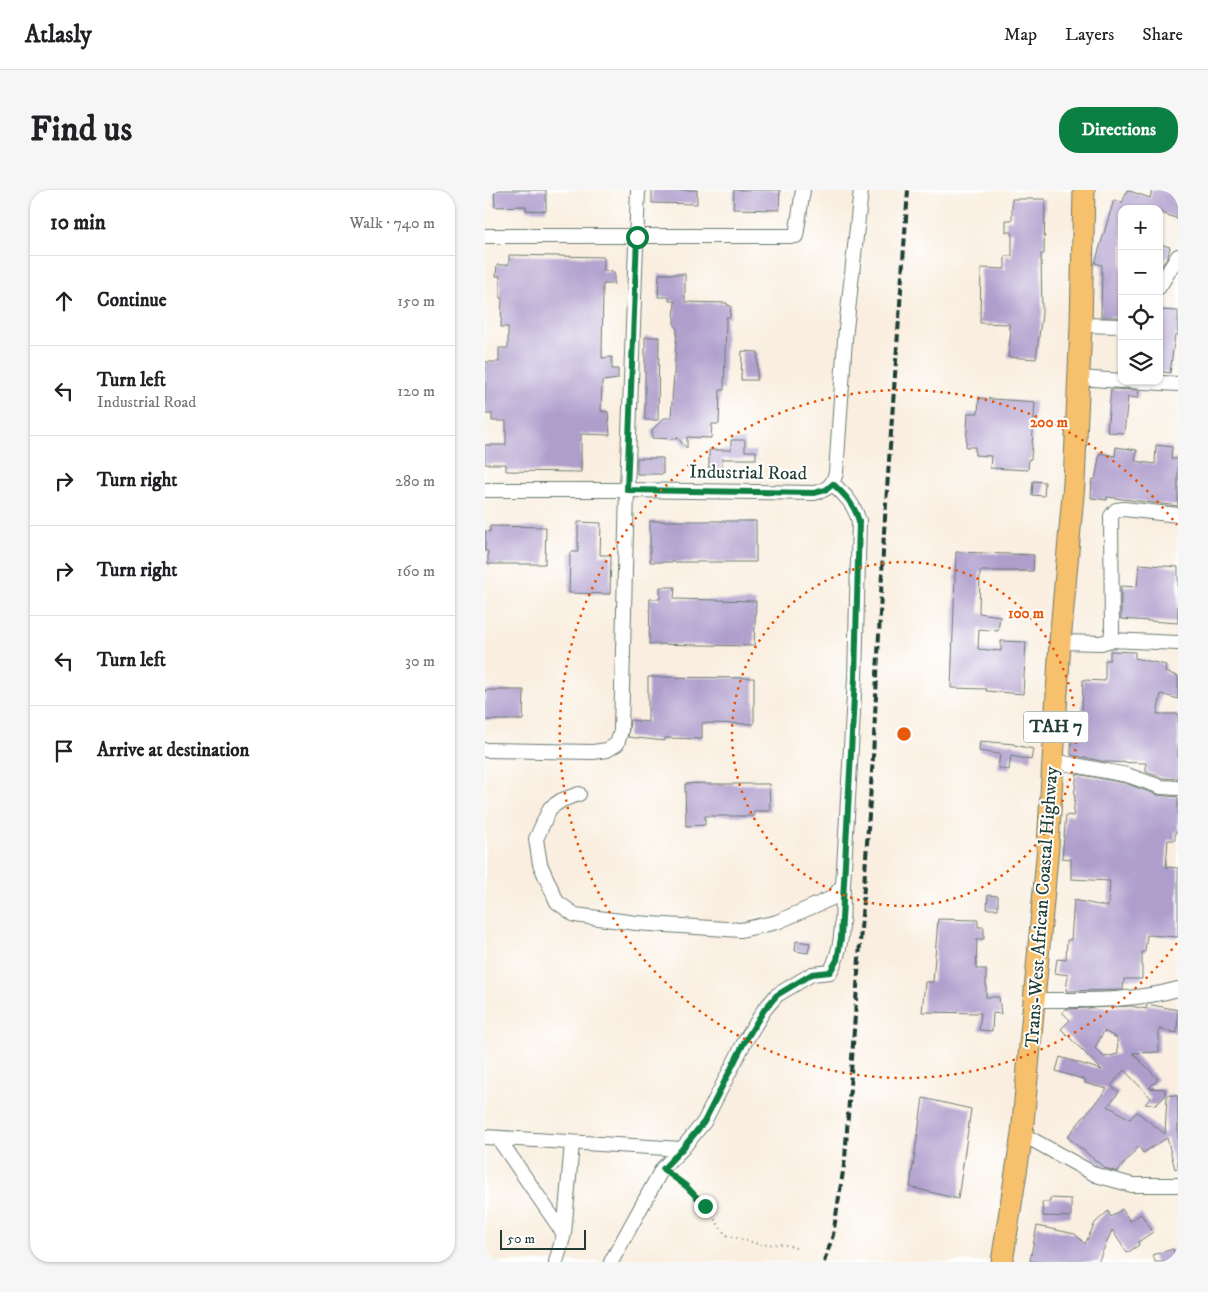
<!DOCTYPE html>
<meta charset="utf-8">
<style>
body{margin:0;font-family:"IM FELL DW Pica",serif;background:#f6f6f6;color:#202124}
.controls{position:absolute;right:15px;top:15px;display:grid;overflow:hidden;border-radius:10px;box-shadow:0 1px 4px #0004}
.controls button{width:45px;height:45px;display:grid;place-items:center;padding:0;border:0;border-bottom:1px solid #e0e0e0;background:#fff;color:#202124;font:25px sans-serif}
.scale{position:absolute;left:15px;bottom:12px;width:86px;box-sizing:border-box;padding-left:5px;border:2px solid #1f3d34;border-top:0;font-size:14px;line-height:18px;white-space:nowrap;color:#1f3d34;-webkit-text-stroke:4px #fff;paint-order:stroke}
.stop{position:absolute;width:15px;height:15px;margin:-11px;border:4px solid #0b8043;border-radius:50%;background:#fff}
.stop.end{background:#0b8043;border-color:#fff;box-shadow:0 1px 5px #0008}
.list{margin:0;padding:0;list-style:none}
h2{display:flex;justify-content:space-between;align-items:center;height:65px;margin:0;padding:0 20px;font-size:21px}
h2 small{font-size:16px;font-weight:400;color:#757577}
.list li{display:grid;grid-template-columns:32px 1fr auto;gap:15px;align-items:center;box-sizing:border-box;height:90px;padding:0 20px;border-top:1px solid #e0e0e0}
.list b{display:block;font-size:19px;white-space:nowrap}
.list p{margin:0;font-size:16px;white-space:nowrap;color:#757577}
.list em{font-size:16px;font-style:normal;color:#757577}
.icon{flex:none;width:28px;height:28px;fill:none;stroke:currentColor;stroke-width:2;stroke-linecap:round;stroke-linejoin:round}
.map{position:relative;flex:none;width:693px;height:1072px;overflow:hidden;border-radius:20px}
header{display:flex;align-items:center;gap:30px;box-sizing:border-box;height:70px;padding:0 25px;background:#fff;border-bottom:1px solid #e0e0e0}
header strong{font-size:24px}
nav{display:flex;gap:28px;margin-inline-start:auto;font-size:18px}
.intro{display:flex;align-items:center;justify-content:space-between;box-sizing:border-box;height:120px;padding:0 30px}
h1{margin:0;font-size:35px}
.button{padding:12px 22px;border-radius:20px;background:#0b8043;color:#fff;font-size:18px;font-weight:700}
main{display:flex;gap:30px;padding:0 30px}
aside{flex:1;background:#fff;border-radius:20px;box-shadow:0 1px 4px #0004}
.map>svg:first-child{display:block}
.building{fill:#af9ecc;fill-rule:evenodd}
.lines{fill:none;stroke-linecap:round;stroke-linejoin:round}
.minor-casing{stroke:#6b7b70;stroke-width:16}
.highway-casing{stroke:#6b7b70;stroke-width:23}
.path{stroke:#6b7b70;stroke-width:2;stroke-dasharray:1 4;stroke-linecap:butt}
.minor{stroke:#fff;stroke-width:14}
.highway{stroke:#f7c06c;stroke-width:21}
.rail{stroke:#1f3d34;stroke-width:4;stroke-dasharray:8 4;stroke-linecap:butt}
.route{stroke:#0b8043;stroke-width:6}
.ring{fill:none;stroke:#e8590c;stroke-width:2.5;stroke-dasharray:2.5 5}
.labels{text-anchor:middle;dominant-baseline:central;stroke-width:4;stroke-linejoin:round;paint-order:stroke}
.shield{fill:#fff;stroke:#627771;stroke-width:1}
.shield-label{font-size:18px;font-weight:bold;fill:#1f3d34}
.street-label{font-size:19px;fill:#1f3d34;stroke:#fff}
.centre{fill:#e8590c;stroke:#fff;stroke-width:2.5}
.ring-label{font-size:15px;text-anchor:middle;font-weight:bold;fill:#e8590c;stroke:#fff;stroke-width:4;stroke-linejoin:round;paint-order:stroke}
</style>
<header>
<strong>Atlasly</strong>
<nav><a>Map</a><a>Layers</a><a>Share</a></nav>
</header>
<div class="intro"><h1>Find us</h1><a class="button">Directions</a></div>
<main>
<aside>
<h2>10 min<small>Walk · 740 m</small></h2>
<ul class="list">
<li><svg class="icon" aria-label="ahead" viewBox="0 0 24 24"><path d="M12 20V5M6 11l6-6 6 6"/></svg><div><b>Continue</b></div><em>150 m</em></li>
<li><svg class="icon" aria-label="left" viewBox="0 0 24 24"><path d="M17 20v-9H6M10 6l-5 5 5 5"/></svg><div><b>Turn left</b><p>Industrial Road</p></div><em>120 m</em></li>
<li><svg class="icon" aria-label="right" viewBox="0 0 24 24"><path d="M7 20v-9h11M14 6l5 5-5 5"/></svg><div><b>Turn right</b></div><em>280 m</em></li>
<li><svg class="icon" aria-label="right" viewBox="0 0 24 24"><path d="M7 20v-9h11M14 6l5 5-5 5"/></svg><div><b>Turn right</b></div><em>160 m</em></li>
<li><svg class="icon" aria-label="left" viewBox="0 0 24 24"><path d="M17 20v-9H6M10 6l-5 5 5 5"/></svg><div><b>Turn left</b></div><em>30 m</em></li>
<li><svg class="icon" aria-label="arrive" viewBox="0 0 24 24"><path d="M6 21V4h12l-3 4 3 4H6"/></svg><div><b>Arrive at destination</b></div></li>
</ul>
</aside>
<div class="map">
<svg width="693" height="1072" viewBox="0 0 693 1072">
<rect width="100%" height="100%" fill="#fff"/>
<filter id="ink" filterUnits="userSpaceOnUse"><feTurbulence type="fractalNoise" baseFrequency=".02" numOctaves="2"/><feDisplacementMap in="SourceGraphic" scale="10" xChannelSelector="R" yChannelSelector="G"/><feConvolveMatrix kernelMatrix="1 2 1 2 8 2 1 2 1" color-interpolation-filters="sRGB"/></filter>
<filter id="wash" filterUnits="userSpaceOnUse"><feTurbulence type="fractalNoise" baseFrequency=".0096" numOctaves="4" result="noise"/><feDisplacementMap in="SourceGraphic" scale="20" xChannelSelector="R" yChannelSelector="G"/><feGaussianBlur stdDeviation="1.12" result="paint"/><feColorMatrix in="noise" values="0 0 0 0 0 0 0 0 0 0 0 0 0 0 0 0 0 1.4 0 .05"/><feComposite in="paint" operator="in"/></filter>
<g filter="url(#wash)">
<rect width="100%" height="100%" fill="#f9eedf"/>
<g id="blocks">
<!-- building -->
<path class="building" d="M9 0H61V21L41 20V16L10 17Z
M167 0H212V14L167 13Z
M249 0H295L294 20 248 19Z
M642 0 665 8 667 0H693V29L674 22V19H637V127H616L617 75 610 73 629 10 637 12V14Z
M527 9H560L559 64H556L557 124 551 169 523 167 526 140H524V134L495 133 496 78 520 79V66H527V42H521V30H527Z
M674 54 685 57 683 66 674 80Z
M24 65 119 67V79L116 81 129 82V94H118L117 168 127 167V179H133V189L117 191 116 221 123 222 125 245 96 244V282L21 281V274H0V255H21V231H7V224H0V172H14V158H23V137H16L17 108H15V86H11L12 75H24Z
M174 84H200V112L242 113V115L246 116 245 127H241V130L239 200H235L234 234H227L226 248 202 247V259L192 247V249L167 248V240L179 228H186L192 139 189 133 190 111H184V107H173Z
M674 120 693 121V145H690L685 183 674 181Z
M160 147H174L173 230H160Z
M257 161 273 162 272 190H256Z
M626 199 654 200 653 208 643 207 639 243 622 242Z
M494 208 550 212 546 269H544L543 280 505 278 506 266 490 265V257H481L483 223H493Z
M246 250H260V261H271V269H237V279H224V260H246Z
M671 255 687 257 686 269H693V316L622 307V310L606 308 607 289 610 290 615 263 630 266 631 257 652 260 650 271 670 274Z
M152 268H178V284H152Z
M548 291 560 292 559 306 547 305Z
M165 331H271V372H165Z
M93 332 116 333 115 365H126L125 404 84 403 85 362H93Z
M5 336 61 337 60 374H3V361H0V341L5 342Z
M471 362 549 365 548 381H495L494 423 515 426 513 441 494 439 493 459 516 461V451L541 452 538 504 501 501 502 499 466 498Z
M654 374 693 377V433L636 429V396L652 397Z
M175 397H190L189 409 271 411 269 456 164 454 165 409H175Z
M625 461 650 462V468L681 475 680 482 693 486V509L676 504 672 524H693V589L678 588 661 582V573L621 572 586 565 587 523 597 524 598 490 620 491V470H625Z
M163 487 269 488V534L217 533V549L180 548V551L143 547 145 530 163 532Z
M0 500H39L38 530H0Z
M495 551 529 554V555L548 559 546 570 526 566 524 580 513 578 515 564 494 561Z
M592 584 640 593 673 605 693 607V642H690V650H683L681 677 693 678V747L662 745 660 762H657V789H639L638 800 581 801 583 785 570 783 572 769 581 770 582 750H586L589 710 623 717 625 691 586 689V669L577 668 581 625 588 626 590 606H589Z
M219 593V594H284L285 621H269V626H220V635L201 636 200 594Z
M503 705 513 706V719H502Z
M453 729 493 730V737H499V749H492L491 779H501V807H514L516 824 508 823 507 841 494 840 496 823 437 822 440 792H448Z
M311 751 325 753 323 763 310 761Z
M662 814 693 820 692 843 674 839V862L648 863 673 889 664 898 680 899V906L671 915 660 914 666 908 639 880 626 896 634 902 623 916 645 929 652 922 680 944 682 905 693 906V978L690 979 682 948 658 963 654 956 632 982 620 978 582 947 622 899 600 893 601 890 571 881 575 867 617 880 576 839 585 830 577 822 581 819 646 816 661 819ZM619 841 632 848 633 864 619 867 610 858Z
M438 908 486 919 473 1009 425 997Z
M565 1008 586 1009V1027L558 1026 557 1012H565Z
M637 1019 645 1031 656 1024 668 1042 653 1052 654 1055 642 1063 627 1040 613 1072H549L545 1070 552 1036 590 1044 600 1054 610 1033 623 1021 626 1027Z
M688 1059 692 1072H670L668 1065Z"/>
</g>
</g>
<g filter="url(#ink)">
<use href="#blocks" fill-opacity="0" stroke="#6b7b70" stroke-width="1"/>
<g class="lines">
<!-- minor casing -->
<g class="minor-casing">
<path id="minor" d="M0 46H311L318 0
M674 97 693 66
M596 135 637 136
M594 188 637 191
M644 191 693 194
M0 300H142L329 303C342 300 347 296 351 283L360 149 376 0
M626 450 693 453
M575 452 616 453 626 450 627 441 626 326 631 320 639 319 693 325
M0 560 108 562 122 560 132 554 136 541 142 300 153 0
M568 571 642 585 676 597 693 598
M94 604 77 610 65 618 51 649 55 674 72 712 90 725 151 733 256 740 292 732 347 708 358 695 370 488 374 331C369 314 360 305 348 294
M551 810C598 810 647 812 693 799
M537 944 611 985 647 995H693
M0 947 197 959
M13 948 79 1044 71 1072
M79 1044 87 953
M126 1072 177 979 197 959 219 932 259 853 279 820 292 805 327 784 345 782C360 756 357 723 358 695"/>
</g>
<!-- highway casing -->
<g class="highway-casing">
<path id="highway" d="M517 1072 537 944 563 656 575 452 589 293 596 135 599 0"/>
</g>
<!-- path -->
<path class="path" d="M188 987 201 996 220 1016 241 1045 277 1055 298 1054 314 1059"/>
<!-- minor -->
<use href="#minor" class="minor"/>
<!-- highway -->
<use href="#highway" class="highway"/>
<!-- rail -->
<path class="rail" d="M339 1072 348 1045 360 969 388 567 399 342 423 0"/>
</g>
</g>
<g class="lines" filter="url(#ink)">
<!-- route -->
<path class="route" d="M152 47 142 300 329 303 341 300 348 294C360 305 369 314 374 331L370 488 356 748 352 770 345 782 327 784 292 805 279 820 259 853 219 932 197 959 178 979 201 996 220 1016"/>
</g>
<!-- distance rings -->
<g class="ring">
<circle cx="419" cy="544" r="172"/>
<path d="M692 753A344 344 0 1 1 692 335"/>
</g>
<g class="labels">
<!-- shield labels -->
<rect class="shield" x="538.5" y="521.5" width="65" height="31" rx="4"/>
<g class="shield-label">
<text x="571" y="537">TAH 7</text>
</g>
<!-- street labels -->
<g class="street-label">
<text transform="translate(263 283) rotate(1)">Industrial Road</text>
<text transform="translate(557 717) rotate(-86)">Trans-West African Coastal Highway</text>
</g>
</g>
<circle cx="419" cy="544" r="8" class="centre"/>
<g class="ring-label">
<text x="564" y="237">200 m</text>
<text x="541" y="428">100 m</text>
</g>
</svg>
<div class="controls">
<button>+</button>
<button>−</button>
<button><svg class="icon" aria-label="locate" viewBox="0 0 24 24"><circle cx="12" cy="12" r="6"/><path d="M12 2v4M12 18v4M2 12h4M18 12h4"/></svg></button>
<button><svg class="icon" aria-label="layers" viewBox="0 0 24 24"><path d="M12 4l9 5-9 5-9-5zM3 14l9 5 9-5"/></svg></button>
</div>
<div class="scale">50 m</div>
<div class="stop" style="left:152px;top:47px"></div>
<div class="stop end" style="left:220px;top:1016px"></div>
</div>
</main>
